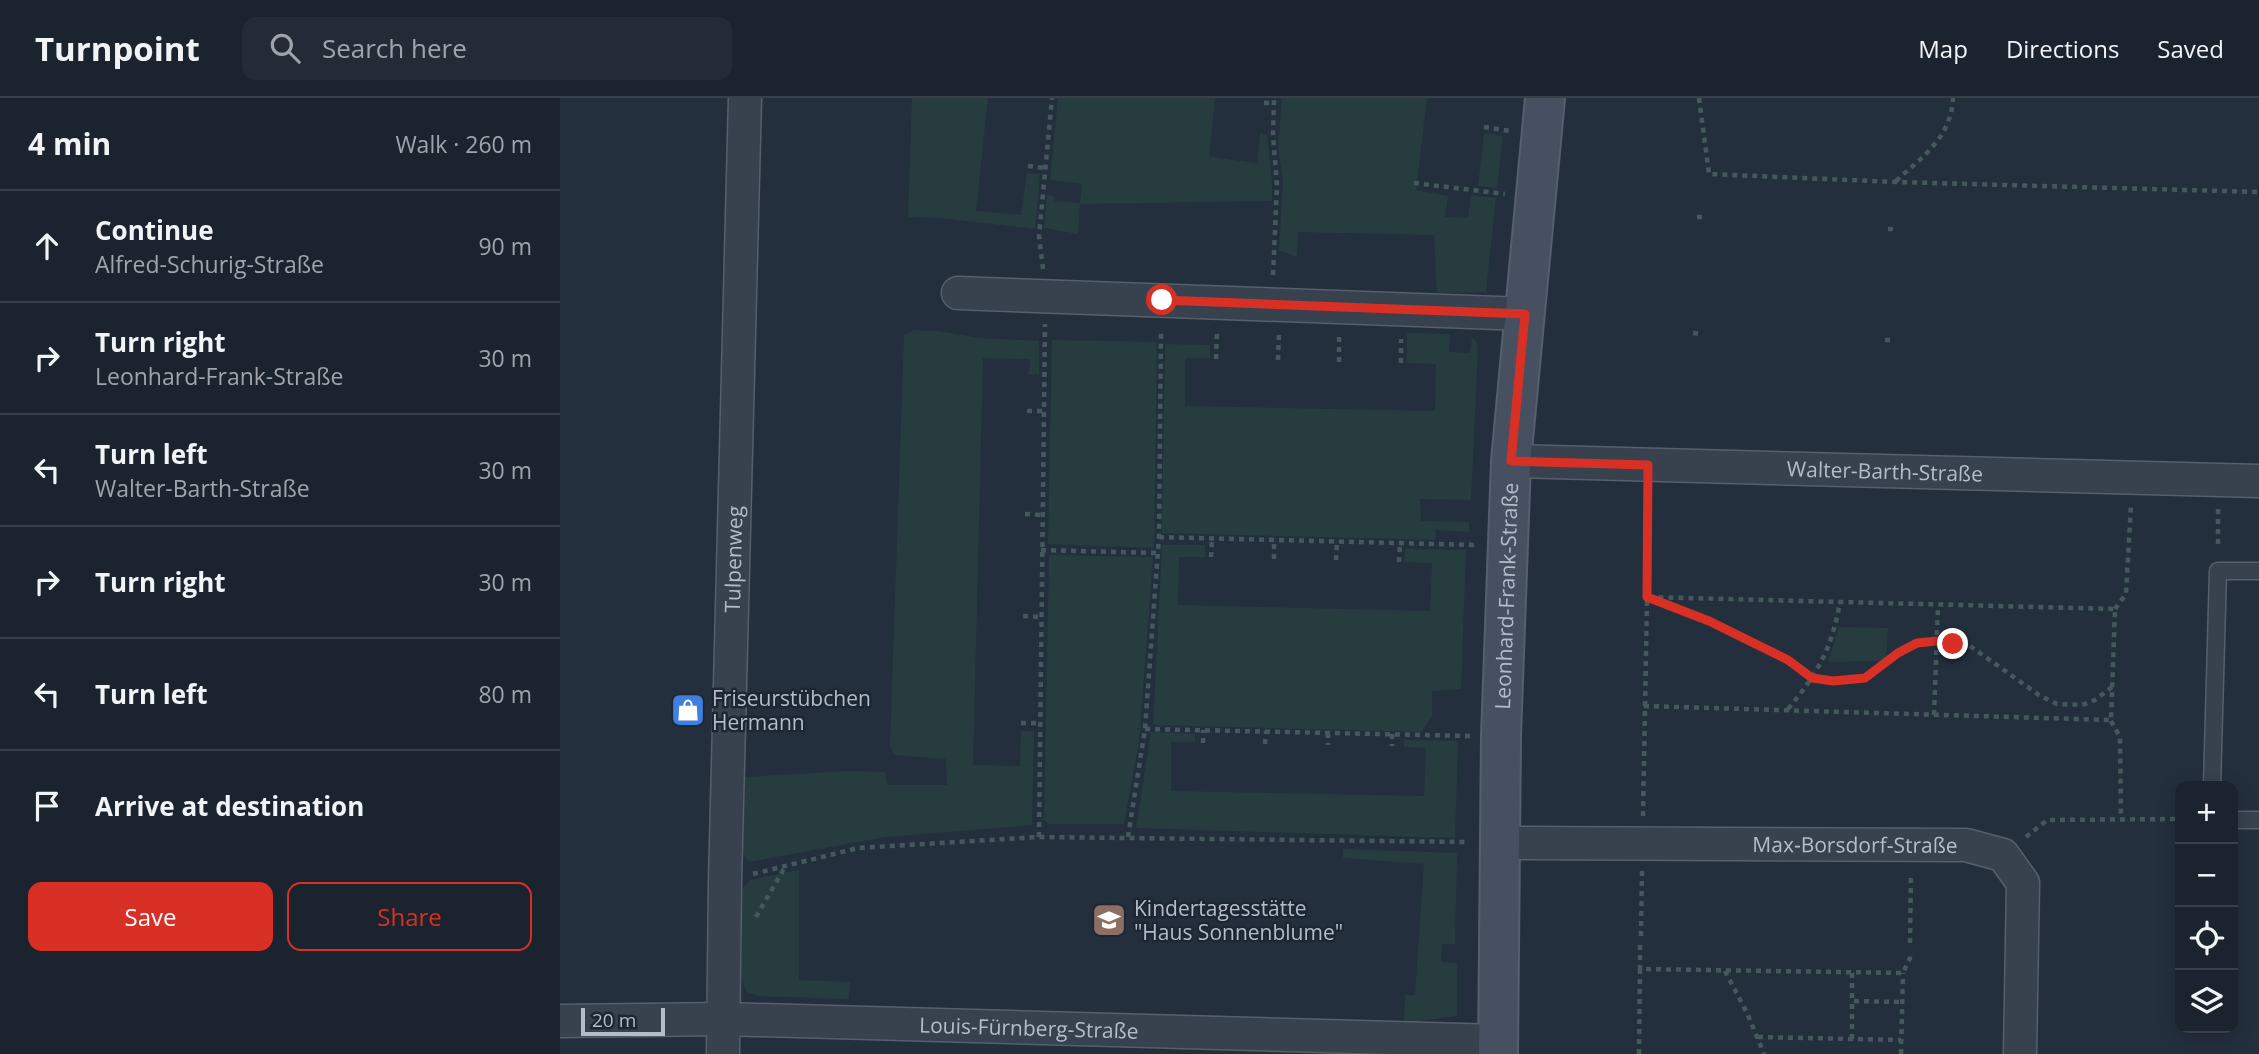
<!DOCTYPE html>
<meta charset="utf-8">
<style>
body{margin:0;font-family:"Open Sans",sans-serif;background:#242b36;color:#f1f3f6}
.controls{position:absolute;right:21px;bottom:21px;display:grid;overflow:hidden;border-radius:14px;box-shadow:0 4px 18px #0003}
.controls button{width:63px;height:63px;display:grid;place-items:center;padding:0;border:0;border-bottom:2px solid #39404a;background:#1b232e;color:#f1f3f6;font:35px sans-serif}
.scale{position:absolute;left:21px;bottom:18px;width:84px;box-sizing:border-box;padding-left:7px;border:4px solid #b4bcc9;border-top:0;font-size:19px;line-height:24px;white-space:nowrap;color:#b4bcc9;-webkit-text-stroke:5px #1d2633;paint-order:stroke}
.stop{position:absolute;width:21px;height:21px;margin:-16px;border:5px solid #d93025;border-radius:50%;background:#fff}
.stop.end{background:#d93025;border-color:#fff;box-shadow:0 2px 7px #0008}
.list{margin:0;padding:0;list-style:none}
h2{display:flex;justify-content:space-between;align-items:center;height:91px;margin:0;padding:0 28px;font-size:30px}
h2 small{font-size:23px;font-weight:400;color:#a0a4aa}
.list li{display:grid;grid-template-columns:46px 1fr auto;gap:21px;align-items:center;box-sizing:border-box;height:112px;padding:0 28px;border-top:2px solid #39404a}
.list b{display:block;font-size:26px;white-space:nowrap}
.list p{margin:0;font-size:23px;white-space:nowrap;color:#a0a4aa}
.list em{font-size:23px;font-style:normal;color:#a0a4aa}
.actions{display:flex;gap:14px;padding:21px 28px}
.actions a{flex:1;padding:16px 0;border:2px solid #d93025;border-radius:14px;text-align:center;font-size:24px;color:#d93025}
.actions .main{background:#d93025;color:#fff}
.icon{flex:none;width:38px;height:38px;fill:none;stroke:currentColor;stroke-width:2;stroke-linecap:round;stroke-linejoin:round}
.map{position:relative;flex:none;width:1699px;height:956px;overflow:hidden}
header{display:flex;align-items:center;gap:42px;box-sizing:border-box;height:98px;padding:0 35px;background:#1b232e;border-bottom:2px solid #39404a}
header strong{font-size:33px}
nav{display:flex;gap:38px;margin-inline-start:auto;font-size:24px}
.search{width:490px;height:63px;background:#242b36;display:flex;align-items:center;gap:18px;box-sizing:border-box;padding:0 24px;border-radius:14px;color:#a0a4aa;font-size:26px}
main{display:flex}
aside{flex:1;background:#1b232e}
.map>svg:first-child{display:block}
.green{fill:#263c3f}
.lines{fill:none;stroke-linecap:round;stroke-linejoin:round}
.lane-casing{stroke:#565f6c;stroke-width:19}
.street-casing{stroke:#565f6c;stroke-width:35}
.secondary-casing{stroke:#565f6c;stroke-width:42}
.path{stroke:#44595c;stroke-width:4.5;stroke-dasharray:5 5;stroke-linecap:butt}
.lane{stroke:#38414e;stroke-width:16}
.street{stroke:#38414e;stroke-width:32}
.secondary{stroke:#465061;stroke-width:38}
.route{stroke:#d93025;stroke-width:9}
.labels{text-anchor:middle;dominant-baseline:central;stroke-width:5;stroke-linejoin:round;paint-order:stroke}
.street-label{font-size:21px;fill:#b4bcc9;stroke:#1d2633}
.poi-label{font-size:21px;fill:#b4bcc9;stroke:#1d2633;text-anchor:start}
</style>
<header>
<strong>Turnpoint</strong>
<div class="search"><svg class="icon" aria-label="search" viewBox="0 0 24 24"><circle cx="10" cy="10" r="6"/><path d="M15 15l6 6"/></svg>Search here</div>
<nav><a>Map</a><a>Directions</a><a>Saved</a></nav>
</header>
<main>
<aside>
<h2>4 min<small>Walk · 260 m</small></h2>
<ul class="list">
<li><svg class="icon" aria-label="ahead" viewBox="0 0 24 24"><path d="M12 20V5M6 11l6-6 6 6"/></svg><div><b>Continue</b><p>Alfred-Schurig-Straße</p></div><em>90 m</em></li>
<li><svg class="icon" aria-label="right" viewBox="0 0 24 24"><path d="M7 20v-9h11M14 6l5 5-5 5"/></svg><div><b>Turn right</b><p>Leonhard-Frank-Straße</p></div><em>30 m</em></li>
<li><svg class="icon" aria-label="left" viewBox="0 0 24 24"><path d="M17 20v-9H6M10 6l-5 5 5 5"/></svg><div><b>Turn left</b><p>Walter-Barth-Straße</p></div><em>30 m</em></li>
<li><svg class="icon" aria-label="right" viewBox="0 0 24 24"><path d="M7 20v-9h11M14 6l5 5-5 5"/></svg><div><b>Turn right</b></div><em>30 m</em></li>
<li><svg class="icon" aria-label="left" viewBox="0 0 24 24"><path d="M17 20v-9H6M10 6l-5 5 5 5"/></svg><div><b>Turn left</b></div><em>80 m</em></li>
<li><svg class="icon" aria-label="arrive" viewBox="0 0 24 24"><path d="M6 21V4h12l-3 4 3 4H6"/></svg><div><b>Arrive at destination</b></div></li>
</ul>
<div class="actions"><a class="main">Save</a><a>Share</a></div>
</aside>
<div class="map">
<svg width="1699" height="956" viewBox="0 0 1699 956">
<rect width="100%" height="100%" fill="#242f3e"/>
<!-- green -->
<path class="green" d="M352 0H428L416 113 461 117 467 75 480 76 475 131 380 120 348 119Z
M498 0H655L649 59 697 65 700 35 707 37 712 84V103L520 106 518 136 484 130 487 97 494 98V103L520 105 522 86 490 82Z
M722 0H867L856 92 888 98 885 119 908 120 911 97 936 100 926 194 877 195 874 137 738 134 737 159 719 152 723 84 718 48Z
M924 35 943 38 937 90 918 88Z
M353 232 377 233 420 240 479 243V276L469 277 470 261 423 260 413 667 460 668 461 633H474L472 727 325 739 189 764 183 757 185 679 289 673 325 674 327 687H387L386 661 334 657 330 648 344 237Z
M847 235 890 236 889 254 910 255 912 240 916 243 918 250 911 402 860 401 861 423 909 424V434L876 432 875 442 602 435 605 246 650 247V260H625V308L875 313 876 266 847 265Z
M492 242 597 244 594 450 488 446Z
M602 447H645V459H619L618 507 870 513 872 465 844 464 845 451 906 452 901 591 872 593V618L861 634 593 627Z
M489 457 593 459 579 644 564 726H489L484 722Z
M1279 529 1328 530 1326 563 1268 564Z
M591 634 635 636V644H611V693L864 698 866 650 844 649V642L898 643 895 740 576 730Z
M783 751 897 755 895 846H882L881 864 897 865V918L844 925 845 897H855L864 766 783 760Z
M239 772V882L290 884 289 901 198 898 187 894 182 883V791L190 782Z"/>
<g class="lines">
<!-- lane casing -->
<g class="lane-casing">
<path id="lane" d="M1652 688 1658 473H1699
M1673 722H1699"/>
</g>
<!-- street casing -->
<g class="street-casing">
<g id="street">
<path d="M398 195 965 216"/>
<path id="s1" d="M951 363 1699 383"/>
<path id="s2" d="M940 745 1406 747 1443 757 1463 785 1460 956"/>
<path id="s3" d="M0 923 164 921 938 943"/>
<path id="s4" d="M163 956 165 783 185 0"/>
</g>
</g>
<!-- secondary casing -->
<g class="secondary-casing">
<g id="secondary">
<path id="s5" d="M938 956 941 638 951 363 985 0"/>
</g>
</g>
<!-- path -->
<path class="path" d="M1139 0 1149 76 1336 84 1699 94
M704 5H714
M924 29 951 33
M468 68 485 70
M1336 83C1363 58 1391 40 1393 0
M854 85 945 96
M1137 119H1147
M1328 131H1335
M483 171 479 138 492 0
M713 177 717 87 713 37 714 0
M1133 235 1143 236
M1325 242H1333
M656 261 657 234
M718 262 719 235
M779 264V236
M841 265V241
M467 313H483
M1658 411V451
M465 416 481 417
M599 439 916 447
M481 452 597 455
M651 459 652 441
M714 461V442
M776 462 777 443
M839 464 840 445
M1091 501 1149 523 1228 562 1252 580 1273 583 1305 580 1338 555 1357 545 1377 543 1410 548 1479 597 1497 606 1522 607 1535 602 1552 589
M1555 511 1566 496 1571 407
M463 518 480 519
M1084 608 1551 622 1555 511 1087 499
M1228 611C1258 575 1272 550 1280 504
M1374 617 1378 507
M1551 623 1560 639 1561 721
M461 625H479
M585 631 910 638
M768 635V647
M832 636V648
M643 645V632
M705 646 706 633
M1083 718 1089 395
M479 739 485 226
M568 739 585 631 599 439 601 231
M1466 739 1487 722 1620 721
M193 776 298 750 479 739 909 744
M196 819 225 769
M1081 838 1082 772
M1350 845 1351 776
M1080 847V871L1343 875 1350 860V854
M1165 873 1187 915 1204 956
M1292 875V903L1342 904
M1198 939 1341 942
M1292 941V903
M1079 956 1080 871
M1341 956 1343 875"/>
<!-- lane -->
<use href="#lane" class="lane"/>
<!-- street -->
<use href="#street" class="street"/>
<!-- secondary -->
<use href="#secondary" class="secondary"/>
</g>
<g class="lines">
<!-- route -->
<path class="route" d="M602 202 965 216 951 363 1088 367 1087 499 1149 523 1228 562 1252 580 1273 583 1305 580 1338 555 1357 545 1377 543 1393 546"/>
</g>
<!-- icons -->
<defs>
<g id="shop-square" transform="scale(1.75)"><rect x="-9" y="-9" width="18" height="18" rx="4" fill="#3f7fe0" stroke="#1d2633"/><path d="M-5-2.5h2.3a2.7 3.5 0 0 1 5.4 0H5L5.5 6h-11ZM-1.5-2.5h3a1.5 2.3 0 0 0-3 0Z" fill="#fff"/></g>
<g id="school-square" transform="scale(1.75)"><rect x="-9" y="-9" width="18" height="18" rx="4" fill="#8d6e63" stroke="#1d2633"/><path d="M0-5L7-2L0 1L-7-2ZM-4 1L0 2.5L4 1V4Q0 6-4 4Z" fill="#fff"/></g>
</defs>
<g fill-rule="evenodd">
<use href="#shop-square" x="128" y="612"/>
<use href="#school-square" x="549" y="822"/>
</g>
<g class="labels">
<!-- street labels -->
<g class="street-label">
<text stroke="none"><textPath href="#s1" startOffset="374">Walter-Barth-Straße</textPath></text>
<text stroke="none"><textPath href="#s4" startOffset="495">Tulpenweg</textPath></text>
<text stroke="none"><textPath href="#s5" startOffset="458">Leonhard-Frank-Straße</textPath></text>
<text stroke="none"><textPath href="#s2" startOffset="355">Max-Borsdorf-Straße</textPath></text>
<text stroke="none"><textPath href="#s3" startOffset="469">Louis-Fürnberg-Straße</textPath></text>
</g>
<!-- poi labels -->
<g class="poi-label">
<text x="152" y="600">Friseurstübchen<tspan x="152" dy="24">Hermann</tspan></text>
<text x="574" y="810">Kindertagesstätte<tspan x="574" dy="24">"Haus Sonnenblume"</tspan></text>
</g>
</g>
</svg>
<div class="controls">
<button>+</button>
<button>−</button>
<button><svg class="icon" aria-label="locate" viewBox="0 0 24 24"><circle cx="12" cy="12" r="6"/><path d="M12 2v4M12 18v4M2 12h4M18 12h4"/></svg></button>
<button><svg class="icon" aria-label="layers" viewBox="0 0 24 24"><path d="M12 4l9 5-9 5-9-5zM3 14l9 5 9-5"/></svg></button>
</div>
<div class="scale">20 m</div>
<div class="stop" style="left:602px;top:202px"></div>
<div class="stop end" style="left:1393px;top:546px"></div>
</div>
</main>
